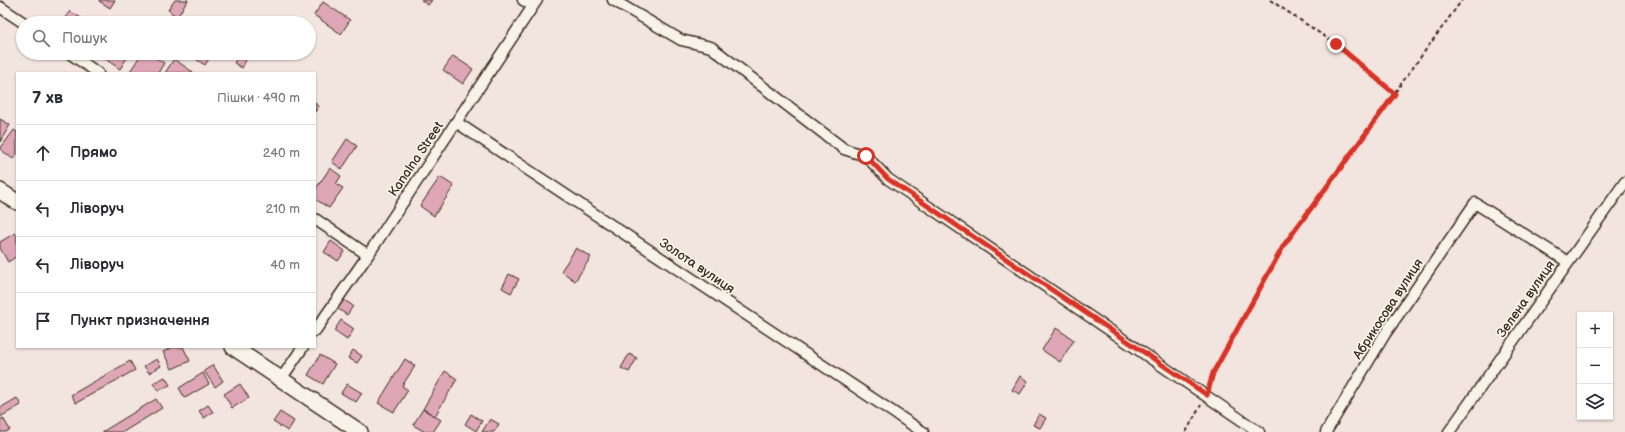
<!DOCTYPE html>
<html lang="uk">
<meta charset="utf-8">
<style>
body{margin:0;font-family:"Balsamiq Sans",sans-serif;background:#f7f7f7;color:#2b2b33}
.controls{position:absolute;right:12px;bottom:12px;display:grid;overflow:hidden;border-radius:0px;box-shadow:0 1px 3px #0004}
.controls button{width:36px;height:36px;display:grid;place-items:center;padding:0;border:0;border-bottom:1px solid #e1e1e2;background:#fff;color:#2b2b33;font:20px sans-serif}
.stop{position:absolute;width:12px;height:12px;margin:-9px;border:3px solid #d93025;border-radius:50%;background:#fff}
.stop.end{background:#d93025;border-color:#fff;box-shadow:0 1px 4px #0008}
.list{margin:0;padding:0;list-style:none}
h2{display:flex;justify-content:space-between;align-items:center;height:52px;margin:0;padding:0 16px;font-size:17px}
h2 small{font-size:13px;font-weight:400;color:#7c7c81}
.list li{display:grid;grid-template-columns:26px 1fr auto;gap:12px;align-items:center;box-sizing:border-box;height:56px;padding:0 16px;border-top:1px solid #e1e1e2}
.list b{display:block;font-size:15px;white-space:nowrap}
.list em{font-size:13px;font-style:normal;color:#7c7c81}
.icon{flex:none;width:22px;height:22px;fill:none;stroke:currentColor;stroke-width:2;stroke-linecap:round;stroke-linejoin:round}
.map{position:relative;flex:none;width:1625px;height:432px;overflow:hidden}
.search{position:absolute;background:#fff;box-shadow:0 1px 3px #0004;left:16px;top:16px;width:300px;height:44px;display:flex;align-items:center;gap:10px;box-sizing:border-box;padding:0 14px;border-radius:22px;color:#7c7c81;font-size:15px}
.panel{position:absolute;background:#fff;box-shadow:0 1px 3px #0004;left:16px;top:72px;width:300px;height:276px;border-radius:0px}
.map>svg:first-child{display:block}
.building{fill:#dea6b7;stroke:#3b2a1e}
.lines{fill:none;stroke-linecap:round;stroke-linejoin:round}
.street-casing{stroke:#3b2a1e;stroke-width:13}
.secondary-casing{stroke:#3b2a1e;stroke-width:18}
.path{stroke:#3b2a1e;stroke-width:2;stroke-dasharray:4 3;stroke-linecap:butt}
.street{stroke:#f7f3e8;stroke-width:10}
.secondary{stroke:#f7f3e8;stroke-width:15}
.route{stroke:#d93025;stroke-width:5}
.labels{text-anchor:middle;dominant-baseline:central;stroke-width:3.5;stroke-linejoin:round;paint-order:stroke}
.street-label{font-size:13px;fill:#3b2a1e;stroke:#f7f3e8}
</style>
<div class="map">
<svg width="1625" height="432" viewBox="0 0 1625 432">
<rect width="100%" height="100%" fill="#f2e4de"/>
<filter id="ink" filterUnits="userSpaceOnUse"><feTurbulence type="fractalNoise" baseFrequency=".025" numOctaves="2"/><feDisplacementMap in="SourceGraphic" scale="8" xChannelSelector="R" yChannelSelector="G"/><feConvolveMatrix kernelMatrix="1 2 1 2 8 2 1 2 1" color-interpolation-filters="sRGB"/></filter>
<g filter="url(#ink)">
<!-- building -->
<path class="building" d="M99 0H115L110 8 99 1Z
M175 0H188L177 17 168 10Z
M421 0H432L428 5Z
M323 2 350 20 341 34 314 15Z
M70 11 86 21 85 23H63Z
M103 53H130L120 69 101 56Z
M142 53H149L164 63 158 73H129Z
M193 53H213L205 65 191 56Z
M240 53 249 54 242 68 234 63Z
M453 56 473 69 463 84 443 70Z
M174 59 194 73H165Z
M315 103 319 106 315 112Z
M0 119 10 125 0 142Z
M14 130 17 132V154L13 159 0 149Z
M347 139 357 146 342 169 332 162Z
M330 168 341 176 336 184 343 188 329 208 315 199V190Z
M440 177 454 186 434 216 420 206Z
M15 233 17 237V256L8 262 0 248V242Z
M331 241 345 251 338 261 324 252Z
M576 248 591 257 575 281 561 271Z
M509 274 519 279 511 293 502 288Z
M343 299 353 306 347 315 337 308Z
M341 320 354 329 347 340 334 331Z
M1056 328 1074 340 1060 362 1042 350Z
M173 347H183L190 361 172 369 163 352Z
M353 350 362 356 357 363 348 358Z
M629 354 637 358 629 372 621 368Z
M320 355 335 364 323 384 308 375Z
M157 359 161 366 149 373 144 366Z
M405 359 415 366 402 386 408 390 394 412 378 403Z
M130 361 135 370 76 403 71 395Z
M213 365 223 381 215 387 204 371Z
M445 371 457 379 435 416 423 409Z
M203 373 209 384 185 398 179 388Z
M1020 376 1028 381 1020 394 1012 390Z
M165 377 170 385 158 391 153 383Z
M240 384 249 398 232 408 224 394Z
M347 384 362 393 356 402 341 393Z
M17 398 21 405 0 417V408Z
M156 399 162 408 123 432H102Z
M208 405 213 412 204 418 199 411Z
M423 409 441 420 433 432H425L413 425Z
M280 412 294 421 288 431 273 422Z
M471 414 482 421 476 431 465 424Z
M1039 414 1046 418 1040 428 1033 425Z
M3 418 10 430 6 432H0V420Z
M490 419 499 424 494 432H482Z"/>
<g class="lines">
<!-- street casing -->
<g class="street-casing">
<path id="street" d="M523 0 533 6
M613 0 681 40 711 47 844 149 866 156 888 179 1259 432
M0 7 24 23
M69 53 98 73
M456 122 923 432
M315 219 368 255
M315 331 368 255 537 0
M281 379 303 347
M1326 432 1385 334 1475 203 1568 262
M1449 432 1625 182"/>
</g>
<!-- secondary casing -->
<g class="secondary-casing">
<path id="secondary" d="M0 191 17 202
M233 347 360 432"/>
</g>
<!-- path -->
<path class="path" d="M1270 0 1336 44 1395 94
M1209 387 1213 373 1284 245 1462 0
M1186 432 1201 405"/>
<!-- street -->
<use href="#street" class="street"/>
<!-- secondary -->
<use href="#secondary" class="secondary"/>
</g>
</g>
<g class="lines" filter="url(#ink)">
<!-- route -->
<path class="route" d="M866 156 888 179 1207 395 1213 373 1284 245 1395 94 1336 44"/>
</g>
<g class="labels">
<!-- street labels -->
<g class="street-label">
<text transform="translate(416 159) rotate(-56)">Kanalna Street</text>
<text transform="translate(697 266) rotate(34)">Золота вулиця</text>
<text transform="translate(1526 299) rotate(-55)">Зелена вулиця</text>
<text transform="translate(1388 309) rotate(-57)">Абрикосова вулиця</text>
</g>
</g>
</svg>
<div class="controls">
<button>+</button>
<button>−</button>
<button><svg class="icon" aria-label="layers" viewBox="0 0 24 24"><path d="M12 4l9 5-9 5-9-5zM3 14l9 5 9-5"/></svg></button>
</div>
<div class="stop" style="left:866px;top:156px"></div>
<div class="stop end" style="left:1336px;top:44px"></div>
<div class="search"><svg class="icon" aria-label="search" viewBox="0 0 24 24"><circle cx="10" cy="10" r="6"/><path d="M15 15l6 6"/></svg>Пошук</div>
<section class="panel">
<h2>7 хв<small>Пішки · 490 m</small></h2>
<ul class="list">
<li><svg class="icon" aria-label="ahead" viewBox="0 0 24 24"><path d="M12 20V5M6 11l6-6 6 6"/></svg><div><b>Прямо</b></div><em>240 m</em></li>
<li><svg class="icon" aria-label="left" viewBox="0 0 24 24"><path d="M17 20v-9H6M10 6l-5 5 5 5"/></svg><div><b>Ліворуч</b></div><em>210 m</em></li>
<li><svg class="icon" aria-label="left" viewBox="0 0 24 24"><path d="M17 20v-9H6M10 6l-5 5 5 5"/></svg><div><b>Ліворуч</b></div><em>40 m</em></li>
<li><svg class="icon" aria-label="arrive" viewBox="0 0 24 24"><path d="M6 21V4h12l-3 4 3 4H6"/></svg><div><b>Пункт призначення</b></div></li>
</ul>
</section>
</div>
